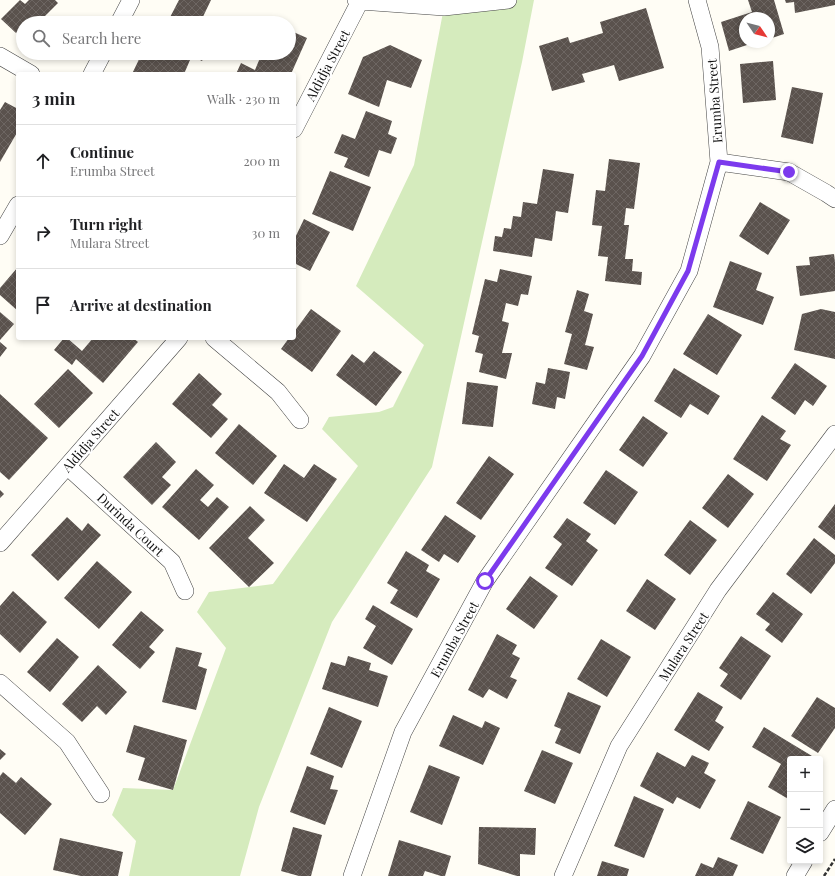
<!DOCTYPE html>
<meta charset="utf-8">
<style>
body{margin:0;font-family:"Playfair Display",serif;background:#f6f6f6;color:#202124}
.controls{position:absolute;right:12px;bottom:12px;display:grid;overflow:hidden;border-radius:4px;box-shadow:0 2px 6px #0003}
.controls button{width:36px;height:36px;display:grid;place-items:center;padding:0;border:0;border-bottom:1px solid #e0e0e0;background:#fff;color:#202124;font:20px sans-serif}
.compass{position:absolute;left:739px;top:12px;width:36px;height:36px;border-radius:50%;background:#fff;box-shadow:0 2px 6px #0003;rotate:125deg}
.stop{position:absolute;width:12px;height:12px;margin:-9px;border:3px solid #7c3aed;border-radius:50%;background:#fff}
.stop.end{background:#7c3aed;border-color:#fff;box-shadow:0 1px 4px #0008}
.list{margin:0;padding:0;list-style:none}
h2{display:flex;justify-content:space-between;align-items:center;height:52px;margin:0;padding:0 16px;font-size:17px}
h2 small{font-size:13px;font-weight:400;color:#757577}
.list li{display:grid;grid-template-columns:26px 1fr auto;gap:12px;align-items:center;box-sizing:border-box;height:72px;padding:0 16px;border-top:1px solid #e0e0e0}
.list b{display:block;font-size:15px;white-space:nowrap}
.list p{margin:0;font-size:13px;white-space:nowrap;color:#757577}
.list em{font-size:13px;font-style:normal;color:#757577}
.icon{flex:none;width:22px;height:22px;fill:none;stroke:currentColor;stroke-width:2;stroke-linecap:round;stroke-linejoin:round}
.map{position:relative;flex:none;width:835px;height:876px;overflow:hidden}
.search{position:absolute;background:#fff;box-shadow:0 2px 6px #0003;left:16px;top:16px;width:280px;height:44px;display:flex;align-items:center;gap:10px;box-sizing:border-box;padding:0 14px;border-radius:22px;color:#757577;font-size:15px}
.panel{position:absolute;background:#fff;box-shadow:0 2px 6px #0003;left:16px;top:72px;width:280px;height:268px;border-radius:4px}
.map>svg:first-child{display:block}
.park{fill:#d5ebbd}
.building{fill:url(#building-cross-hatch)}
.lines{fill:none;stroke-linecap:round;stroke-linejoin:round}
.minor-casing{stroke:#444;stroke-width:18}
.path{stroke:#333;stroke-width:2.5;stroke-dasharray:4 2;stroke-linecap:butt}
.minor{stroke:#fff;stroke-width:17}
.route{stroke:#7c3aed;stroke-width:5}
.labels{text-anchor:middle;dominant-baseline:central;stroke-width:4;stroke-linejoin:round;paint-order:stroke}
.street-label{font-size:13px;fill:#111;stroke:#fff}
</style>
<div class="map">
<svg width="835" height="876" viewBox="0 0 835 876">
<defs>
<pattern id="building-cross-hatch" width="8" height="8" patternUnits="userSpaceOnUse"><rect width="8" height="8" fill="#5a524d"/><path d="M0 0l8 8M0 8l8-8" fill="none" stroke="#6d6662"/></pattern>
</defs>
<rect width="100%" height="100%" fill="#fffdf5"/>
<!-- park -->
<path class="park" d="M356 0H534L522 62 432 467 332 622 259 807 240 876H129L136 841 112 815 123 788 173 790 226 648 197 612 209 592 273 584 358 466 322 429 329 417 379 412 393 407 424 345 356 286 414 165 444 7Z"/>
<!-- building -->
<path class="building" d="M20 0 25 4 29 0H55L58 3 38 23H32L29 20 26 23H23V26L16 33 1 19Z
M179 0H211L200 23H167Z
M748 0H774L784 34 769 39V18H745V42H756L729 51 721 22 752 12Z
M785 0H835V5L795 13 794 2 786 3Z
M646 8 664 68 619 81 614 65 582 74 585 82 552 91 539 46 568 37 570 43 603 33 600 22Z
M289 30 307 38 291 74H236L241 63 255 70 262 53H289Z
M390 45 422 60 411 88 387 80 379 107 348 94 363 57Z
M142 53H173L190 60 184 74H132Z
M186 53H206L202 61Z
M773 61 776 100 743 103 740 64Z
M792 87 823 93 813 144 781 137Z
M5 102 18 109V131L0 162V110Z
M366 111 392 121 388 134 397 138 391 154 379 150 369 177 344 167 348 158 334 153 342 134 355 139Z
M609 159 640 163 634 209 626 208 624 225H629L625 259H633L632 271 642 272 641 285 605 281 608 257 598 256 602 226 592 225 596 190 605 191Z
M543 169 574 174 568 213 556 211 552 241 535 238 532 257 493 251 495 236 502 237 504 228 511 229 513 216 521 217 523 202 537 204Z
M330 171 371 187 353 231 312 214Z
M760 202 790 220 768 255 739 236Z
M304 219 330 232 310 271 294 263V240Z
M834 254 835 262V291L800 296 796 266 810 265 809 257Z
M730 261 762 273 756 290 774 297 763 325 713 307Z
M18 267V311L0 295V288Z
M500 269 532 276 528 295 521 294 518 306 506 303 502 321 509 323 502 353H512L506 379 479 372 483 354 475 352 479 336 472 334 485 279 497 282Z
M577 290 589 294 584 311 593 314 585 345 594 347 587 370 564 364 572 334 565 332Z
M311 309 341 331 312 372 281 349 289 338H294V332Z
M821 309 835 312V359L794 350 802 314Z
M0 312 14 324 0 340Z
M708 314 742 335 717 375 683 354Z
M64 338H67L82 351 93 338H133L138 342 103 383 76 359 72 365 54 350Z
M0 342 7 348 0 357Z
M374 351 402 372 376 406 336 375 352 354 364 363Z
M795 363 827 386 813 406 805 400 795 415 771 398Z
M548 368 570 372 565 399 557 397 555 409 532 404 536 382 545 384Z
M674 368 720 396 708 415 690 404 681 418 654 401Z
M68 369 93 393 59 428 34 404Z
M199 373 222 394 212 405 228 419 211 438 172 404Z
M467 382 498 386 493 427 462 424Z
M0 394 48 438 9 480 0 472Z
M762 415 786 431 780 439 791 445 767 481 733 459Z
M643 416 668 433 643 467 619 450Z
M239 424 277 456 253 485 215 453Z
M156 442 176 462 162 477 171 485 152 505 123 477Z
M489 456 514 474 481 520 456 503Z
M284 464 304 478 314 464 337 479 307 522 264 493Z
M196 469 214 485 200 500 208 507 217 497 229 507 199 540 162 507Z
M606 470 638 492 615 525 583 503Z
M728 474 754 494 728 528 702 508Z
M0 490 4 494 0 498Z
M835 504V540L818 527Z
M250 506 265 520 248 538 274 563 249 587 209 548Z
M445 515 476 536 458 563 444 554 439 562 421 550Z
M67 517 82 531 88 523 101 535 58 581 31 555Z
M567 518 591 534 586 541 598 550 572 586 545 568 562 544 553 537Z
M690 520 717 540 690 575 664 555Z
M814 538 835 555V563L811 594 786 574Z
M406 551 429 565 426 571 440 579 417 618 390 603 398 590 387 583Z
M97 561 132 592 99 629 64 598Z
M530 576 558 596 534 629 506 609Z
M647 579 676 599 655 630 626 611Z
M13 591 47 622 20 653 0 634V606Z
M773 592 803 614 782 643 765 630 770 624 756 614Z
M373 605 413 629 392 665 363 648 376 626 365 619Z
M141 611 164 630 149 647 155 652 140 669 112 645Z
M497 634 517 645 512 654 520 658 510 677 517 680 507 699 489 689 483 698 468 690Z
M741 636 771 656 741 700 720 686 728 674 719 668Z
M57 638 79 657 50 692 27 672Z
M601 639 631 657 607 697 577 679Z
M176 647 202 653 198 666 207 669 196 710 162 702Z
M348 656 371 663 369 670 388 676 378 707 322 689 331 662 345 666Z
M98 665 127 692 106 715 97 706 82 722 62 704Z
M568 692 601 706 580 754 555 743 561 729 554 726Z
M698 692 723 707 715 721 724 727 709 751 674 730Z
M817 697 835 708V728L818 753 791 736Z
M329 707 362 721 342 768 310 754Z
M453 715 482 728 485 721 500 728 483 765 439 746Z
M134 725 187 740 173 790 138 780 145 758 126 752Z
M764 727 812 756 810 759H790V800L768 787 781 764 752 747Z
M0 749 6 754 0 760Z
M542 750 573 763 555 804 524 791Z
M657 752 685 767 692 755 709 763 704 773 716 780 700 809 677 797 673 804 640 786Z
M429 765 460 777 442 825 410 812Z
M307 766 334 776 330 789 338 790 325 825 290 812Z
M3 772 16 783 21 777 52 804 25 835 0 813V776Z
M634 796 664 809 644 858 614 846Z
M748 801 781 817 763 854 730 839Z
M293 827 322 835 311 876H299L281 871Z
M479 827 536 828 535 855 520 854V876H517L478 864Z
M60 838 123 852 118 876H81L53 870Z
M399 840 451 856 445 876H441L425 871 423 876H388Z
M718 857 738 865 733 876H695L701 863 713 868Z
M602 861 629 869 627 876H597Z"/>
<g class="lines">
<!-- minor casing -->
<g class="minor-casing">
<path id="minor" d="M356 0 360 1 444 7 508 0
M119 23 131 0
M0 56 31 74
M92 74 103 53
M294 129 360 1
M719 162 789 172 826 193 835 199
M0 236 18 205
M214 338 278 392 300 420
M67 466 172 562 185 591
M0 543 179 338
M0 683 67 742 101 794
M820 833 835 809
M352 876 403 732 485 581 642 356 689 271 719 162 710 47 697 0
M563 876 619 746 718 590 835 434
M795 876 804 861"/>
</g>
<!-- path -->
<path class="path" d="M824 876 835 859"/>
<!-- minor -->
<use href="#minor" class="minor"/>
</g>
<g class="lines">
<!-- route -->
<path class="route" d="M485 581 642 356 688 271 719 162 789 172"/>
</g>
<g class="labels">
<!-- street labels -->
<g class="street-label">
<text transform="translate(327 65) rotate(-62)">Aldidja Street</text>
<text transform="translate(714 101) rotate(-94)">Erumba Street</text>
<text transform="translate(90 440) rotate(-49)">Aldidja Street</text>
<text transform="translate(131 524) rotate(43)">Durinda Court</text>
<text transform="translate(454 639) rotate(-61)">Erumba Street</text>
<text transform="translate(683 646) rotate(-57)">Mulara Street</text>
</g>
</g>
</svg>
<div class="controls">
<button>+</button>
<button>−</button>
<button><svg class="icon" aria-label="layers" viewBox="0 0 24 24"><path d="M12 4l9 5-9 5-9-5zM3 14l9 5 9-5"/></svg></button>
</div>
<svg class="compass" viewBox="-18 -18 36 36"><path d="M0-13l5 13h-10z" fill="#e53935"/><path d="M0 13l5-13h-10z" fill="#757577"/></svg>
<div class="stop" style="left:485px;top:581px"></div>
<div class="stop end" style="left:789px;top:172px"></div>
<div class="search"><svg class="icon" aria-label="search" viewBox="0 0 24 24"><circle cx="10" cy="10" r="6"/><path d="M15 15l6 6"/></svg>Search here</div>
<section class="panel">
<h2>3 min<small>Walk · 230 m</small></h2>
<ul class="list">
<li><svg class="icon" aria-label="ahead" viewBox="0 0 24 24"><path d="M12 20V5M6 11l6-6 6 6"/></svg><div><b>Continue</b><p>Erumba Street</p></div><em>200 m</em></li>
<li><svg class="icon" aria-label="right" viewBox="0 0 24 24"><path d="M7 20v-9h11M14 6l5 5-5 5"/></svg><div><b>Turn right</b><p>Mulara Street</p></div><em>30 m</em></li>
<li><svg class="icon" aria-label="arrive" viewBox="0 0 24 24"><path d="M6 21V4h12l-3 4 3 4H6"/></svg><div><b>Arrive at destination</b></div></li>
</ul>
</section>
</div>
